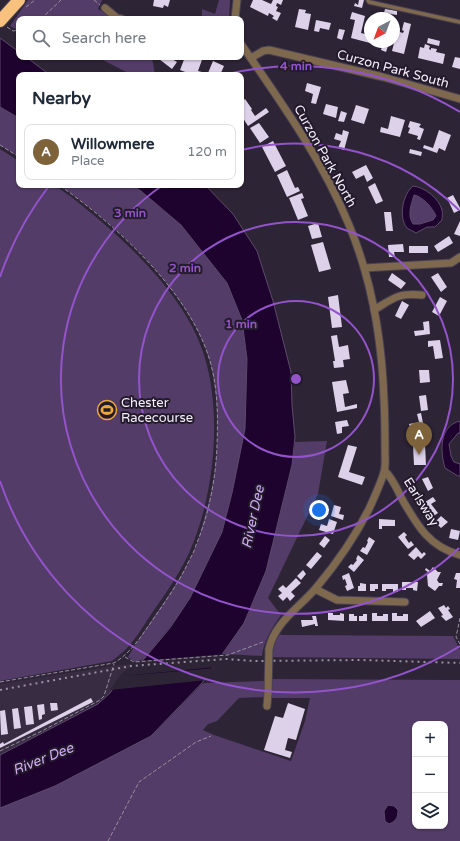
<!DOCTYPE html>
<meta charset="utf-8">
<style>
body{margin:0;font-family:"Varela Round",sans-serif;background:#f6f6f7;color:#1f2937}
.controls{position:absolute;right:12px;bottom:12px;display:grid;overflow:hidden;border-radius:8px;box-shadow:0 1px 3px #0004}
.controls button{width:36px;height:36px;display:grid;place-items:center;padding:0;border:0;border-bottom:1px solid #e0e1e3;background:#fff;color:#1f2937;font:20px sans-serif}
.compass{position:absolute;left:364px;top:12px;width:36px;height:36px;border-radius:50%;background:#fff;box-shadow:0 1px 3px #0004;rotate:221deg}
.you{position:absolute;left:319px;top:510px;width:14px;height:14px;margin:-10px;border:3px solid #fff;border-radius:50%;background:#1a73e8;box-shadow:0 0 0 6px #1a73e833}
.badge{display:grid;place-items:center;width:26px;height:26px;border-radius:50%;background:#7d623a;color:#fff;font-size:13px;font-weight:700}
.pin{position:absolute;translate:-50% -33px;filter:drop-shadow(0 1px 2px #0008)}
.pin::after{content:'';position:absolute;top:21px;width:14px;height:12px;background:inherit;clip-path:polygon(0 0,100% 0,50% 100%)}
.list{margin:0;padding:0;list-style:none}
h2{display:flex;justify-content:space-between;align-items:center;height:52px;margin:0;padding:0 16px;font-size:17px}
h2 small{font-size:13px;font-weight:400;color:#747a83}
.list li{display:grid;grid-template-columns:26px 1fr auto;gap:12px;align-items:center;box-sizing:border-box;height:56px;margin:0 8px 8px;padding:0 8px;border:1px solid #e0e1e3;border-radius:8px}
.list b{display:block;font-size:15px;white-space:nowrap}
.list p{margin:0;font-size:13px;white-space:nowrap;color:#747a83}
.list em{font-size:13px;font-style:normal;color:#747a83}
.icon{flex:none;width:22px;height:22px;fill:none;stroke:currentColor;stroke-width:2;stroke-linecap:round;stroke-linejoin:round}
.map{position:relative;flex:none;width:460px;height:841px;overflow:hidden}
.search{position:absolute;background:#fff;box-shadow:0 1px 3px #0004;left:16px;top:16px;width:228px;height:44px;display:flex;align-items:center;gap:10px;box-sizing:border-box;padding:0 14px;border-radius:8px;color:#747a83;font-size:15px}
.panel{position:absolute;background:#fff;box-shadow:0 1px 3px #0004;left:16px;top:72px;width:228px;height:116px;border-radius:8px}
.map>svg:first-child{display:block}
.built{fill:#382c43}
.green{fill:#533c67;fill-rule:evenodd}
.water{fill:#1d032e;stroke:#5e4a6c;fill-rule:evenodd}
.pier{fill:#2d2436}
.building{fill:#dcd1e8}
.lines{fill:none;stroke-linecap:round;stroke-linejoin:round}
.lane-casing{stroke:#494052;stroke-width:5.5}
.street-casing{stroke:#494052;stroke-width:9}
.highway-casing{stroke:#494052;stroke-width:14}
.path{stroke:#97909f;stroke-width:1;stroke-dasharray:4 2;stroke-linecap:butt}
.lane{stroke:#7e694f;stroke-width:3.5}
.street{stroke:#7e694f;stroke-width:7}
.highway{stroke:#f8c27e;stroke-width:12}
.rail{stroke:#9991a0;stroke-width:2;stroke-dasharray:2 4;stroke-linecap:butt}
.street-bridge-casing{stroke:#494052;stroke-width:9;stroke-linecap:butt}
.street-bridge{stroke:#7e694f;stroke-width:7}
.ring{fill:none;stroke:#9353cb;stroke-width:2}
.labels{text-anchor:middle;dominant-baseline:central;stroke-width:4;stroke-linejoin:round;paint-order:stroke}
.street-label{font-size:13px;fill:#f5effb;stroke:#231a2b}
.poi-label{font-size:13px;fill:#f5effb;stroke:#231a2b;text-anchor:start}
.water-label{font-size:14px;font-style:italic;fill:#d0abf4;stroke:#231a2b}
.centre{fill:#9353cb;stroke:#231a2b;stroke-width:2}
.ring-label{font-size:12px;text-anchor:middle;font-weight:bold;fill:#9353cb;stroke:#231a2b;stroke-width:4;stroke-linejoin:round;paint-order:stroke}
</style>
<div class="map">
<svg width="460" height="841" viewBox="0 0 460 841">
<rect width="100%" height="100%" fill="#2d2436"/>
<!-- built -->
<path class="built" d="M133 664 106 698 98 704 0 755V684L117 665Z"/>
<!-- green -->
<path class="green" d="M28 0H102L98 9 114 19H19V31L10 26Z
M219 0H230L229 19H202V9L215 14Z
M97 57H152L155 75H132Z
M0 107 19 118V157L0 145Z
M0 149 19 161V185C27 185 49 183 55 186 60 188 65 193 70 196 88 210 106 225 123 241 155 271 191 312 204 355 223 415 214 497 189 553 179 574 167 592 154 610 145 623 137 638 126 649 122 653 117 657 112 661L0 681Z
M59 185H132L141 191 181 225 227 283 242 320 247 359 245 429 232 493 222 532 190 598 178 617 144 659 135 662 128 657C150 619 179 586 196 546 199 540 200 532 202 526 210 500 216 473 217 446 218 417 217 390 210 362 191 293 116 224 59 185Z
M414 195C422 196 433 208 436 216L433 220 420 224H413C407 215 411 205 414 195Z
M327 441 318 494 268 598 281 615C272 628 264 640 262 656L223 654 244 623 266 571 292 465 295 442Z
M276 634 284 635 453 636 460 650V659L269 657Z
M270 679 460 680V841H0V808L151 736 202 684 205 683 264 681 265 697 239 698 217 721 208 724 203 730 214 735 291 761 305 721 310 698H272ZM415 724H445V826H415Z"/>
<!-- water -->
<path class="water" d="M0 38 19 52V57H26L50 75H19V118L0 107Z
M132 185H205L233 214 257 251 273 301 291 372 292 405 295 437 292 465 266 571 244 623 202 683 151 736 55 786 0 808V755L98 704 110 693 122 675 144 659 170 628 190 598 222 532 232 493 245 429 247 359 242 320 227 283 181 225 141 191Z
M413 186C424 187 439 198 442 210 443 213 442 217 442 220L435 227H427L416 233C413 231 410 230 407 228 398 217 403 194 413 186ZM414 195C422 196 433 208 436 216L433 220 420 224H413C407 215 411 205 414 195Z
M460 421V433H458L449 444 451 456 454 462 460 464V476H458L445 468C440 451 439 426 460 421Z
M388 805 394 806 398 810C398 818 396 821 389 824L385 821 384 811Z"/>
<!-- pier -->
<path class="pier" d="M225 654 216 667 123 676 215 668 207 680 110 690 121 674 138 661Z"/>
<!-- building -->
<path class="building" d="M154 0H170L168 7 164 5 163 8 153 6Z
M253 0H262L271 4 273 0H283L281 5 277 3 276 6 278 7 276 11 281 13 277 21 272 18 274 16 269 13 268 16 250 7Z
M359 0H364L362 8 354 6 355 3 358 5Z
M299 9 306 10 305 13 311 14 308 30 295 27Z
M385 9 397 11V15L384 13Z
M352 12 365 16 361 33 369 35 370 32V43L351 38 355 20 350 19Z
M316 20 331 23 329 30 320 28 319 32 314 31Z
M404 22 411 24 404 54 392 51 397 31 403 33 404 31 402 30Z
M339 29 345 30 342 40 337 38Z
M428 38 440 41 439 46 427 43Z
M383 42 389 43 386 52 381 50Z
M425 44 430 46 429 49 431 50V48L437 49 436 52 445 54 443 64 418 58 420 47 424 48Z
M160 57H174L172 59 177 62 172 69 159 59Z
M185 57 193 59 194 57H203L198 71 202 72 201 75H193L180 70Z
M455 57 460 58V69L452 67Z
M213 61 224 66 220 75H213L208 73Z
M307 83 321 87 316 104 311 103 313 94 305 91Z
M245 99 252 109 251 110 255 116 266 108 269 112 248 126 241 115V102Z
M326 104 338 107 336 118 323 114Z
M356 105 369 109 364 124 351 120Z
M341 111 347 113 344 122 338 121Z
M391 116 405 120 400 137 380 132 381 127 388 129Z
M410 121 421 124 419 127 424 129 420 140 417 139 418 136 408 133 410 128 408 127Z
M259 123 269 137 260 143 250 128Z
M343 130 349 132 344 150 338 148 341 141 334 139 336 133 342 135Z
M439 130 451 135 445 151 439 148 437 153 423 148 424 145 433 148Z
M273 141 286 166 275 172 262 147Z
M410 149 422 152 421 156 409 153Z
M366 165 373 178 367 182 364 175 356 179 352 172Z
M287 170 295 188 298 187 300 191 287 197 277 175Z
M375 183 383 201 376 204 368 187Z
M302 193 304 198 301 199 308 216 298 220 289 198Z
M453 195 460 208V210L454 213 447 198Z
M384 212H391L393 231H386Z
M460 221V236L454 234Z
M318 223 322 237 312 239 308 226Z
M449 236 453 243 438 252 434 246Z
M323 242 331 269 319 272 311 245Z
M403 244 404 252H394L395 257H389L388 245Z
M409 246H428V253H409Z
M392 273 406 283 401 289 388 280Z
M438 273 447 287 441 292 431 277Z
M338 295 342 327 332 328 328 297Z
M440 297 447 301 439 316 432 312Z
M402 301 409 305 401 319 395 316Z
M429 321 430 334 415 336 414 331 424 330 423 322Z
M337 335 339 347 348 345 350 359 343 360 344 367 334 368 333 361H335L331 336Z
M440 340 443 358 435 359 433 346 428 347V341Z
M419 370H429L430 382 420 383Z
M346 380 349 393 343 394 345 407 357 404V408L337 412 332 382Z
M426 395 428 410 421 411 419 396Z
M421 413 424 428 411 430 409 424 419 422 417 414Z
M347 420 349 426 342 427V433L337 434 335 422Z
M425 444 426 465H414L413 445Z
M348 445 357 447 349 472 365 477 362 485 338 477Z
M428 477 433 488 428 491 422 479Z
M433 497 436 501 431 504 438 513 432 517 422 504Z
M334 505 341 507 339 514 344 515 343 520 331 516Z
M441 516 448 522 441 528 435 522Z
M329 519 337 522 333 534 319 530 321 524 327 526Z
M379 519 395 520V526H382V529H379Z
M451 529 460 531 458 540 449 538Z
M404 532 407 535 405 537 409 543 411 541 414 545 408 549 398 537Z
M325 536 330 540 324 548 319 544Z
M369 537 375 541 367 555 360 551 363 547 365 548 368 542 367 541Z
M416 547 422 554 424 552 426 554 421 559 418 556 414 560 408 555Z
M317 552 322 556 311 569 306 565Z
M358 555 364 560 354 572 348 567 351 564 353 565 357 560 356 559Z
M433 567 438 572H441L437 580 439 583H443L442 586H439L435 591 428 586 427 575 428 572 425 570 426 568 430 571Z
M303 570 306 574 301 580 297 576Z
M349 573 354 588 347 591 345 586 347 585 345 579 343 580 342 576Z
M456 573H460V588H456L457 580 454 579Z
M296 578 301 583 291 592 295 596 290 601 287 597 283 601 278 596 282 593 278 589 283 585 286 588Z
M402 582H418L417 591 413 590V588H406V590H402Z
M360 583 366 584V591H358V586H360Z
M370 584H378V589H375V591H370Z
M382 584H398V592H393V589H386V591H382Z
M444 605 446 608 448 606 450 609 448 610 453 617 446 621 441 616 443 615 438 608Z
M430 611 435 618 421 627 416 621Z
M328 613H333V615H340V613L344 614V621L328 620Z
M372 613H377V616H383V614H388V621H372Z
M392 613H397V616H403V614H408V621H392Z
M349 614H354V616H357V621H349Z
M363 614H367V621H359V616H363Z
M312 616H316L318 626H315V624L302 627 301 620H313Z
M91 698 93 702 0 748V744L3 742 4 744Z
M50 703H57L58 710 51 711Z
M288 703 305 709 296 740 288 738 285 750 292 752 290 758 264 750 275 716 283 718Z
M44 704 45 714 42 715V719L39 720 37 705Z
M32 706 34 724 26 725 24 707Z
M18 708 21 728 14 729 12 709Z
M5 710 8 734 1 735 0 711Z"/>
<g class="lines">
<!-- lane casing -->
<g class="lane-casing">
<path id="lane" d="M368 0 369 2 460 22"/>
</g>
<!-- street casing -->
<g class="street-casing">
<path id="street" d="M105 8 117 18 122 19
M235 19 237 0
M241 44C281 102 322 159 349 225 372 280 382 341 384 400 385 417 385 434 385 451 385 458 386 465 384 472 381 483 374 498 369 509 354 539 337 563 316 588 300 607 274 623 269 649
M251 58 263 51 269 50 383 77 460 99
M364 268 451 263 460 257
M374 310C394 298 397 293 422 295
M385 471C393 479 397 489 402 499 417 525 429 547 460 555
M315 589 337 600 405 602
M267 706 268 693"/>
</g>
<!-- highway casing -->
<g class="highway-casing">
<path id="highway" d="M0 21 19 0"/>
</g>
<!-- path -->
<path class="path" d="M94 0 100 5
M26 7 35 0
M41 19 61 0
M7 27 13 31 19 30
M0 145 19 157
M460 618 456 637 460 644
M125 657 134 662 228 655 263 642
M0 682 114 663C132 652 142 635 154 618 165 602 177 585 186 567 189 560 194 553 196 545 209 515 216 477 217 445 218 416 218 389 210 361 190 292 116 225 59 185
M0 751 42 731 100 700 104 696 114 664
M108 841 139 782 196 742 211 736"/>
<!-- lane -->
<use href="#lane" class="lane"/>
<!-- street -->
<use href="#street" class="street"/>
<!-- highway -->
<use href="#highway" class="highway"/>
<!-- rail -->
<path class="rail" d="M0 690 131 666 226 659 254 661 361 660 460 663"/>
<!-- street-bridge casing -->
<g class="street-bridge-casing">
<path id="street-bridge" d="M268 693 269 649"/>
</g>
<!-- street-bridge -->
<use href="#street-bridge" class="street-bridge"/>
</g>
<!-- distance rings -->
<g class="ring">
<circle cx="296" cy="379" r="78"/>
<circle cx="296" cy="379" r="157"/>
<path d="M459 548A235 235 0 1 1 163 185M241 150A235 235 0 0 1 459 210"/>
<path d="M460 646A313 313 0 0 1 0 481M0 277A313 313 0 0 1 49 186M223 75A313 313 0 0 1 460 112"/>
</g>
<!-- icons -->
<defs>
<g id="stadium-ring" transform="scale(1)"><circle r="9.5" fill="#231a2b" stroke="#efa73d" stroke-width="1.5"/><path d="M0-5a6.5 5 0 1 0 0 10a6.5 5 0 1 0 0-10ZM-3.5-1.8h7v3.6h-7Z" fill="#efa73d"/></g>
</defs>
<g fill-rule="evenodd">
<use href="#stadium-ring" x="107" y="410"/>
</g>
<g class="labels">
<!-- street labels -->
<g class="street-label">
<text transform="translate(393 69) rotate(15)">Curzon Park South</text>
<text transform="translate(325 156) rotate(61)">Curzon Park North</text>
<text transform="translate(421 502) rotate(58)">Earlsway</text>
</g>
<!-- poi labels -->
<g class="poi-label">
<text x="121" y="403">Chester<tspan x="121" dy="15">Racecourse</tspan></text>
</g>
<!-- water labels -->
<g class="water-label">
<text transform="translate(253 517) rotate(-78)">River Dee</text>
<text transform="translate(43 759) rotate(-22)">River Dee</text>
</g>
</g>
<circle cx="296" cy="379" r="6" class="centre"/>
<g class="ring-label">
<text x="296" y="70">4 min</text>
<text x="130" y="217">3 min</text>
<text x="185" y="272">2 min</text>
<text x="241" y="328">1 min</text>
</g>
</svg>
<div class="controls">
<button>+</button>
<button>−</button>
<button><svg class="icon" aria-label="layers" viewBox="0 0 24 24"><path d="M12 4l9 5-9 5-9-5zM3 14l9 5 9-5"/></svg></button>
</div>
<svg class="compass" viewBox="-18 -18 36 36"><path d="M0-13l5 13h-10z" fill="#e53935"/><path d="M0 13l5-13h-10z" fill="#747a83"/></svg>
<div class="you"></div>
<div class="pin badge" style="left:419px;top:455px">A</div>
<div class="search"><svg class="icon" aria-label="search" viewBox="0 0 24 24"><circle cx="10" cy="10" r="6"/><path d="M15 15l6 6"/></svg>Search here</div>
<section class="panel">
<h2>Nearby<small></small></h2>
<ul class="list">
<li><span class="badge">A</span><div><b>Willowmere</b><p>Place</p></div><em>120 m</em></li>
</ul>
</section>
</div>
